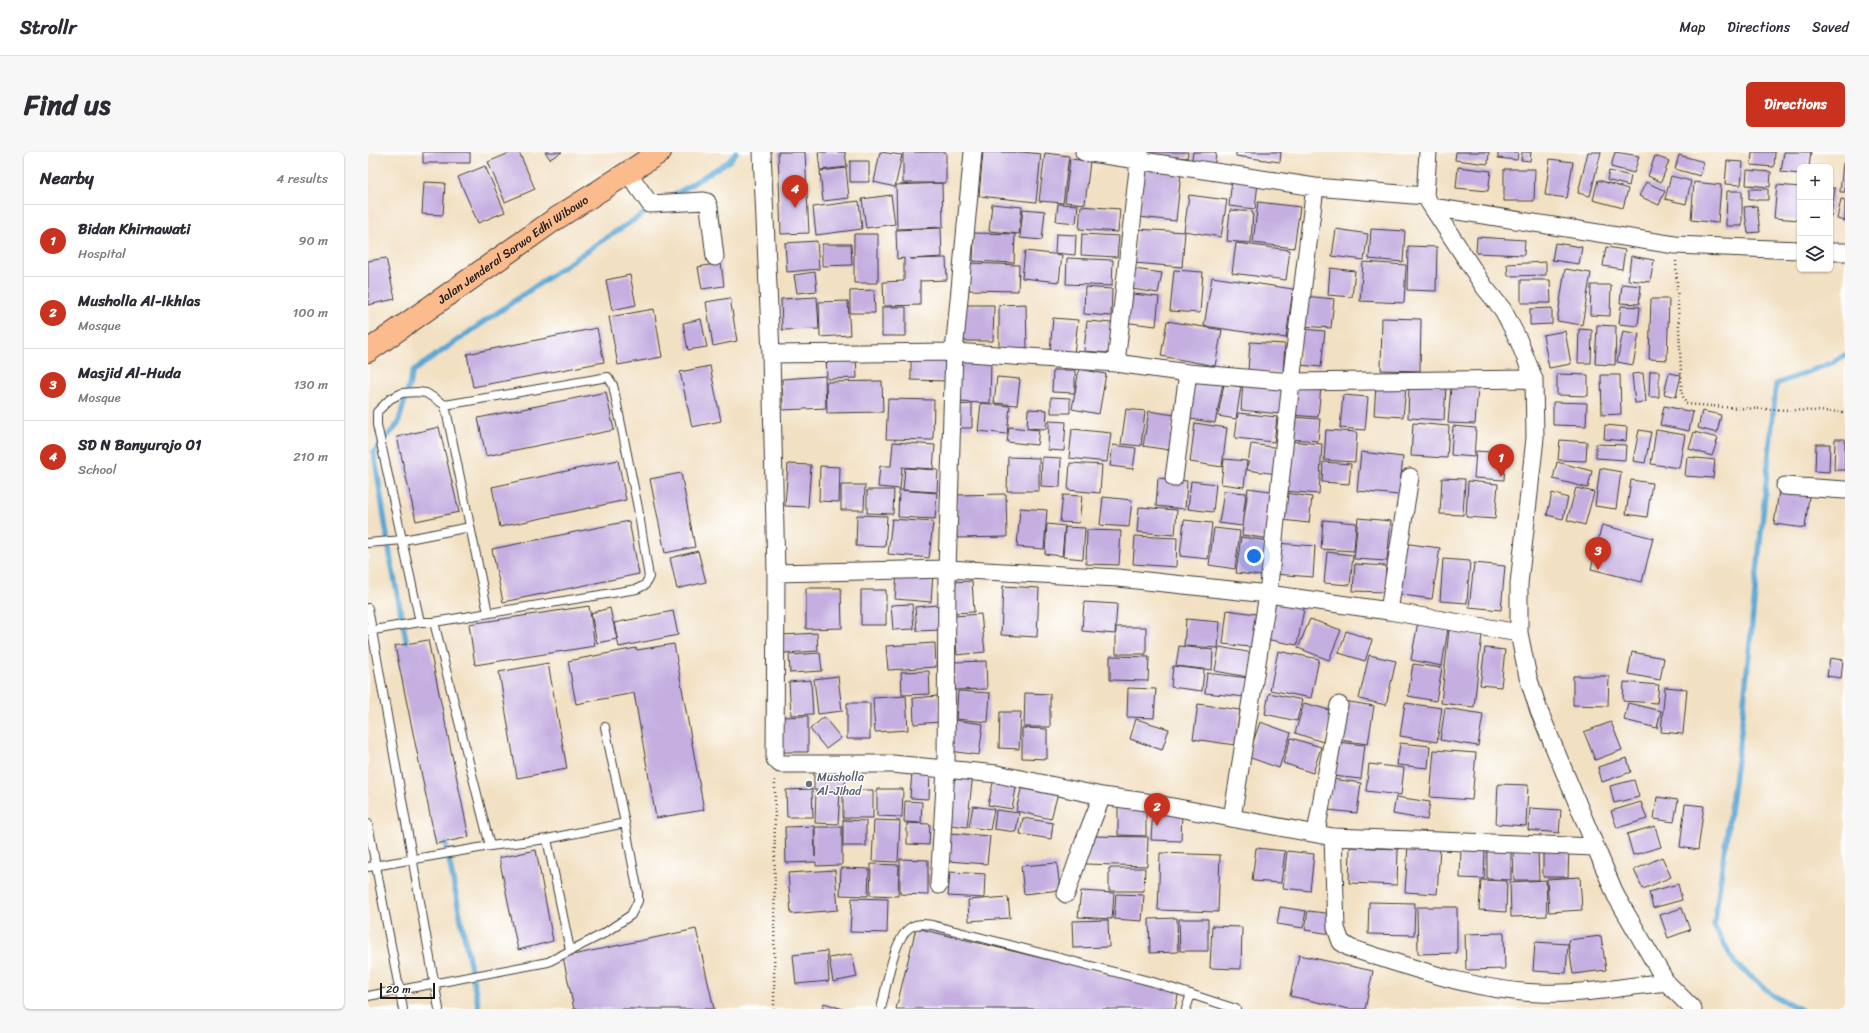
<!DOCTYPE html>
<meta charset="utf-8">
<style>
body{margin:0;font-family:Sriracha,sans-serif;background:#f7f7f7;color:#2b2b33}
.controls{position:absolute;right:12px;top:12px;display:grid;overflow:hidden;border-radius:6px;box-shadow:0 1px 3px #0004}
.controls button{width:36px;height:36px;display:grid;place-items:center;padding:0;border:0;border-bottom:1px solid #e1e1e2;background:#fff;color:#2b2b33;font:20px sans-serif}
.scale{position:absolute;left:12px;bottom:10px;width:55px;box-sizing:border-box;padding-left:4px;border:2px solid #1c1c1c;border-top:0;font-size:11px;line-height:14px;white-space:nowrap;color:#1c1c1c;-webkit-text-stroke:3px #fff;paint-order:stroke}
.you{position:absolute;left:886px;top:404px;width:14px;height:14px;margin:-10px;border:3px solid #fff;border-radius:50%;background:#1a73e8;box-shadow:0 0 0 6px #1a73e833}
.badge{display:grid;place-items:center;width:26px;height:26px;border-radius:50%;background:#c8321e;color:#fff;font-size:13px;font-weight:700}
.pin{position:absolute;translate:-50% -33px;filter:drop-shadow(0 1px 2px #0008)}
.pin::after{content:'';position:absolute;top:21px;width:14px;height:12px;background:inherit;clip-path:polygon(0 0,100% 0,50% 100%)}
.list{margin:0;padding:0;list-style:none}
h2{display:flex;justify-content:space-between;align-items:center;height:52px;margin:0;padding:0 16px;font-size:17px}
h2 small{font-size:13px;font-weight:400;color:#7c7c81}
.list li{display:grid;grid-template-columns:26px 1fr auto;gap:12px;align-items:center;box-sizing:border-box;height:72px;padding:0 16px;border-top:1px solid #e1e1e2}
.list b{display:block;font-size:15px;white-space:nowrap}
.list p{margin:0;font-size:13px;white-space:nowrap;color:#7c7c81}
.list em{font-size:13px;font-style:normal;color:#7c7c81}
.icon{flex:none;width:22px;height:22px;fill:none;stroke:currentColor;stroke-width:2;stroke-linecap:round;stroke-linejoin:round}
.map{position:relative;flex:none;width:1477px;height:857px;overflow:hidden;border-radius:6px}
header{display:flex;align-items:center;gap:24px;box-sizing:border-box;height:56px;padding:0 20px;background:#fff;border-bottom:1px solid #e1e1e2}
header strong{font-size:19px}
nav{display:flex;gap:22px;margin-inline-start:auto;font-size:14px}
.intro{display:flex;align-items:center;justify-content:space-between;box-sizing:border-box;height:96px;padding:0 24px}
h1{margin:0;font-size:28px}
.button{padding:10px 18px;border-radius:6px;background:#c8321e;color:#fff;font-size:14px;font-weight:700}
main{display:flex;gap:24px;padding:0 24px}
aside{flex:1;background:#fff;border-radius:6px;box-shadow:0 1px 3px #0004}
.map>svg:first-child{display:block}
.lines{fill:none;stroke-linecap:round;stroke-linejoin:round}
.stream{stroke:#5ca7d4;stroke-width:5.5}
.building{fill:#c5afe1}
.lane-casing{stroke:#3c3935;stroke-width:10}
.street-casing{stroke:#3c3935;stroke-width:19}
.primary-casing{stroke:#3c3935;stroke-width:24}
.path{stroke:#3c3935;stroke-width:2.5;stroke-dasharray:1 3;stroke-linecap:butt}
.lane{stroke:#fff;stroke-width:8}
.street{stroke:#fff;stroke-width:17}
.primary{stroke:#fbbb8c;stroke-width:22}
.worship-dot{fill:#6b7280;stroke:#fff;stroke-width:1.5}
.labels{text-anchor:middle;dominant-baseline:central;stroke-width:3;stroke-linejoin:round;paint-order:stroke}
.street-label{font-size:12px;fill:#1c1c1c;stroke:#fff}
.worship-label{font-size:12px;fill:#5b616d;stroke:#fff;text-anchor:start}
</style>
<header>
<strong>Strollr</strong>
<nav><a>Map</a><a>Directions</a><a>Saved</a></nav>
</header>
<div class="intro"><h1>Find us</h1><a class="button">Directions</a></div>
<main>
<aside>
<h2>Nearby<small>4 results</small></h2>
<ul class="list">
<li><span class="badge">1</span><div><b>Bidan Khirnawati</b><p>Hospital</p></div><em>90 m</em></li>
<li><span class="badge">2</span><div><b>Musholla Al-Ikhlas</b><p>Mosque</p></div><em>100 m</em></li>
<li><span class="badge">3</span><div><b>Masjid Al-Huda</b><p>Mosque</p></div><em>130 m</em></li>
<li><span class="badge">4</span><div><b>SD N Banyurojo 01</b><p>School</p></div><em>210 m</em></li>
</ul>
</aside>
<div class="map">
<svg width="1477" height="857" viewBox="0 0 1477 857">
<rect width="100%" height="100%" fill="#fff"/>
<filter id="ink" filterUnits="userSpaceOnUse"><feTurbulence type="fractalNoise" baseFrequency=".025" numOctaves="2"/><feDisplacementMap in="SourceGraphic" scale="8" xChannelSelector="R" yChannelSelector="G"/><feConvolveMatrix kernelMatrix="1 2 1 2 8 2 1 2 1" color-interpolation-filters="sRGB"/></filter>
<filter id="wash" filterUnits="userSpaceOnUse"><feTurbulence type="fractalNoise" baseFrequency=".012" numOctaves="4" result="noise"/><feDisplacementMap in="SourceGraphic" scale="16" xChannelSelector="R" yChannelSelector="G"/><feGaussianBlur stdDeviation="0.9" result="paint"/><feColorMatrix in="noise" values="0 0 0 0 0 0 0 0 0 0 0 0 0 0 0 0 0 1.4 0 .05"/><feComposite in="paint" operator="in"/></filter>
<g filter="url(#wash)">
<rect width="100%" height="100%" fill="#f2e0c2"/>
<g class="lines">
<!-- stream -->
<path class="stream" d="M303 45 361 9 368 0
M40 498 23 409 6 300 30 272 45 219 236 87 285 56
M76 683 111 857
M1432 857 1406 844 1367 811 1346 774 1373 580 1408 232 1466 210 1477 203"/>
</g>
<g id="blocks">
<!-- building -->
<path class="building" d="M55 0H102V11H55Z
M144 0H151L167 37 137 50 120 10Z
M177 0H194L182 7Z
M410 0H437L441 81 413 82Z
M450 0H477L479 15 452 18Z
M512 0 534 3 527 35 506 30Z
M535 0H578V31H535Z
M615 0H655L673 2 668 50 611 44Z
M779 0H820L819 6 779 2Z
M825 0H848L846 18 823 15Z
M868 0H913L912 10 868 4Z
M1088 0H1121L1120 12 1087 8Z
M1130 0H1150L1149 8 1130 6Z
M1154 0H1163L1162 9 1153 8Z
M1220 0H1233L1222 44 1210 41Z
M1247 0 1271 4 1266 21 1243 15Z
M1384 0H1407L1406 15 1383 13Z
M1416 0H1443L1441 15H1432V22L1413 20Z
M677 1 701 4 695 51 671 49Z
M1311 3 1336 10 1332 24 1307 17Z
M1287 4 1301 9 1293 30 1280 24Z
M702 7 722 9 717 52 697 50Z
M1182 7 1205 10 1199 46 1177 43Z
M482 9H501V30H482Z
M1359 9 1375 10 1373 33 1357 32Z
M1475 11H1477V40H1472Z
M117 14 137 60 110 71 90 25Z
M1090 15 1123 19 1120 39 1088 36Z
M478 16 481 46 455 49 452 19Z
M776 17 813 21 808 69 771 65Z
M1136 17H1167L1166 49H1136Z
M1379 18 1403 20 1402 35 1378 33Z
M1241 19 1263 24 1261 34 1239 28Z
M1303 24 1323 29 1318 52 1297 47Z
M864 28 890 31 887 57 861 54Z
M1230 28 1260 37 1255 56 1225 48Z
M56 30 77 31 75 63 54 62Z
M1278 30 1297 39 1291 53 1271 44Z
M1326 30 1353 33 1350 71 1323 68Z
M574 31 575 75 529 77 528 33Z
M1409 33 1432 35 1431 68 1406 66Z
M1462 36H1467L1463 64H1462Z
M1381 37H1400V48H1381Z
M1359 39H1374V74H1358Z
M523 43 527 72 498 76 494 47Z
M821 43 859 48 853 85 816 79Z
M1473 47 1477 48V69L1469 67Z
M491 49 494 77 448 83 445 55Z
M890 50 932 55 926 96 885 91Z
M624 52 654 55 651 82 621 79Z
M690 52 710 53 708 71 688 69Z
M713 54 752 57 750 80 711 77Z
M1389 54 1392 80 1380 81 1376 55Z
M655 57 677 59 674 88 652 86Z
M862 58 885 60 883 91 859 89Z
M573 76 574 105 542 107 578 106 579 128 552 129V153L516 154 515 130 536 129V106L529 107 528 78Z
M769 77 817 80 814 115 766 111Z
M968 77 1000 82 996 108 964 104Z
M1003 77 1037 79 1035 110 1001 107Z
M606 81 647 82 646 111 605 109Z
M486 82H510V131H486Z
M688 82 708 83 707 103 687 101Z
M714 82 751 84 749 105 713 103Z
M1109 85 1157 88 1156 103 1108 101Z
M449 89 451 117 419 120 417 91Z
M868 91 922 98 918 128 864 121Z
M1187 91 1214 95 1211 112 1184 108Z
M454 92H483L484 113 454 114Z
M1040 94 1069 95 1068 139 1039 138Z
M1238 95 1257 98 1254 117 1235 114Z
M657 99 694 103 691 130 654 126Z
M1263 104 1286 108 1282 130 1260 128Z
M18 106 27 147 0 153V109Z
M699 106 745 108 744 134 698 132Z
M995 110 1038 113 1036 151 992 149Z
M1178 110V123L1140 124 1139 112Z
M353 111 356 134 334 137 330 115Z
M601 111 651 113 650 139 601 138Z
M760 116 794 121 790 141 757 136Z
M962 116 987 119 984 145 960 143Z
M1197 117 1223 121 1214 173 1189 169Z
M806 118 835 120 832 161 802 159Z
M447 120 449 139 429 141 426 123Z
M262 123 268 153 244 158 238 128Z
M844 125 925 137 918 186 836 174Z
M1153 128H1182L1183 151H1153Z
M1254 132 1273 134 1271 152 1252 151Z
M1223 133H1243L1242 164 1222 163Z
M717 135 744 137 743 164 716 162Z
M506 138 507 161H482V139Z
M757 141 791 145 788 174 754 170Z
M937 144 966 147 963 176 934 174Z
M449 145 451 177 414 178 413 147Z
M362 146 369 189 345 194 338 150Z
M1283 147H1301L1299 208 1281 207Z
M480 149 482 183 452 185 451 150Z
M658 152 659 196H631V153Z
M596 153H626L625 189H596Z
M1253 154 1272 155 1270 174 1251 172Z
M514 155H538V184H514Z
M1184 156V172L1162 173V157Z
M286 157 294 205 250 213 241 165Z
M685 166 710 168 706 202 682 199Z
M1014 166 1053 167 1052 219 1013 218Z
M333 167 339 195 320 198 315 171Z
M719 169 744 171 741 201 716 199Z
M799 169 854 178 847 214 793 204Z
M1229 173 1248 174 1247 213 1227 212Z
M229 176 236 210 105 235 99 202Z
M934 177 957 179 953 215 931 213Z
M1211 177 1224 178 1223 211H1210Z
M1197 179 1203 212 1181 216 1175 183Z
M1255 179 1271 182 1265 213 1249 210Z
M882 190 917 192 915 221 880 219Z
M488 201 489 226 459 227 458 202Z
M543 204 579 205V229L543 228Z
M588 208 623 209 622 251 587 250Z
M342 214 353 269 324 275 312 220Z
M711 217 738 222 731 262 704 257Z
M685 218H707V241L684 240Z
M1282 219H1291V245H1281Z
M1275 221 1278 250 1267 251 1264 222Z
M1301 221 1313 223 1308 245 1296 242Z
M1189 222 1220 223V244L1189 243Z
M1233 223H1252L1253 262 1234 263Z
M457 224 458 256 415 258 414 227Z
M629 225 652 227 649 253 626 251Z
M825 226 855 231 847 271 817 266Z
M514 229 515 260 459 261 458 230Z
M875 230 915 234 912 262 873 258Z
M856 232 873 235 868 267 850 264Z
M1041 232 1078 233 1076 268 1040 266Z
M925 233 953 235 950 265 922 263Z
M1008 233 1038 236 1035 265 1006 263Z
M1083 235 1110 236 1107 272 1080 271Z
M238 240 246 278 118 304 110 266Z
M975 243 1000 245 997 278 972 276Z
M683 245 702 246V261H683Z
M520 247 566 248 565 288 518 287Z
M1185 250 1219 251 1218 274 1185 273Z
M613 251 642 254 639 282 610 279Z
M604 252V276H589V253Z
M1296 254 1325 260 1321 279 1292 273Z
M660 257 679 258 678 277 659 276Z
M758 257 777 259 773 294 753 292Z
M781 259 806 263 801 298 775 294Z
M1334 259 1353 263 1349 281 1330 276Z
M870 261 909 265 906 290 867 286Z
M923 265 952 267 950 289 921 287Z
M681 269 698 270 696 299 680 298Z
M827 271 859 276 854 315 822 310Z
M1045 271 1081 274 1079 306 1043 304Z
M1237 273 1259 275 1258 289 1236 287Z
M1085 274 1108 276 1106 305 1083 303Z
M71 275 91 360 48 369 29 285Z
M641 275 671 278 669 293 639 290Z
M704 277 743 281 739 310 701 306Z
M958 278 989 280 987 310 956 308Z
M1271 278 1283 280 1277 311 1265 309Z
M1288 278 1317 283 1311 316 1283 312Z
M1326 280 1350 286 1344 304 1321 297Z
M1467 287H1477V318H1466Z
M1192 288 1219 290 1218 309 1190 308Z
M920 289 954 292 951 342 915 339Z
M525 290 567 293 565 317 534 315 532 337 510 335 512 314H523Z
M883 292 912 296 909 322 879 318Z
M1228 292 1258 293 1257 308 1228 306Z
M1448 292H1462L1461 320 1447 319Z
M745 293 768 296 765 317 742 314Z
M1108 299 1138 301 1136 328 1106 326Z
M993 300 1035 305 1031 343 989 339Z
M640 305 671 306V339H639Z
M674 305 693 306 692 335 673 334Z
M1319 305 1347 308 1345 326 1317 324Z
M856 307 879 309 876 335 853 332Z
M250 308 258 348 132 375 124 335Z
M955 310 983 312 981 332 954 330Z
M1189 310 1224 319 1220 336 1185 327Z
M702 311 734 313 732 341 700 338Z
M420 312 443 313 440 355 417 354Z
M452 314 472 315 471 350 451 349Z
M537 316 570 318 569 340 535 338Z
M1232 316 1253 320 1248 357 1227 354Z
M313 321 327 395 297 401 282 327Z
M790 326 819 329 817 357 788 354Z
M1074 326 1097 327 1095 363 1072 362Z
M1263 328 1284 331 1279 365 1258 362Z
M823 329 848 332 845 360 820 357Z
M1100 329 1130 332 1127 367 1098 365Z
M473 333H497L496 358H473Z
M880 336 909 340 902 387 874 383Z
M1208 336 1226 340 1217 373 1199 368Z
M499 338H526L525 362 499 361Z
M531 338 569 341 567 367 530 365Z
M856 339 878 341 874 374 851 371Z
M1411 339 1441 344 1437 376 1406 372Z
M917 341 944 345 941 371 914 368Z
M1184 341 1200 346 1195 367 1179 363Z
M638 342 639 385 589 386 588 343Z
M695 343 714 344 711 371 692 370Z
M735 345 764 348 761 375 732 373Z
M771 355 809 358 807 383 769 380Z
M652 356 679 358 676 397 649 395Z
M489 363 519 364 517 395 488 394Z
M990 366 1023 369 1019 409 986 407Z
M524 367 565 370 561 406 520 402Z
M816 368 844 371 840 407 812 404Z
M955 368 988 371 986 399 953 397Z
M261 369 271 422 135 450 124 397Z
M679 372 697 374 694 404 677 402Z
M1234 373 1285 386 1274 430 1223 417Z
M697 375 717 376 715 407 695 405Z
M846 376 872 379 867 417 841 413Z
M719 378 753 379 751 413 718 412Z
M767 384 809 386 808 415 765 412Z
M873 385 900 389 895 424 868 421Z
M908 391 947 394 945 425 906 422Z
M1034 391 1072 396 1064 447 1027 442Z
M330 399 338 430 309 437 302 406Z
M959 400 985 403 982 433 956 431Z
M1075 407 1102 409 1099 451 1072 449Z
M1106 411 1137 414 1133 458 1101 455Z
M987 412 1018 414 1017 440 985 439Z
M529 419 565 421 563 450 527 447Z
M604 429 606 460 582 461 581 430Z
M635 434 671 436 669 485 633 483Z
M438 436H473L474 476 438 477Z
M493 438H518V473H493Z
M905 446 937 452 929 493 897 487Z
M716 450 749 452 747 482 714 479Z
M544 452 546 477 525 478 523 453Z
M570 453 571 478 549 479 547 455Z
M221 454 227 494 107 513 101 472Z
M242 456 249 487 229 491 223 461Z
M859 458 895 463 890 496 855 492Z
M305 459 310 483 251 495 246 471Z
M613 462 617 500 589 503 586 464Z
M818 467 852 470 850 496 816 494Z
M942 467 973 478 961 508 930 496Z
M1050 470 1080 476 1074 514 1043 508Z
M748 475H778V502H748Z
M1081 478 1114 482 1106 555 1073 551Z
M978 479 1004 488 997 509 971 501Z
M449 481 450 499 416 501 415 483Z
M60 488 101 685 68 692 27 494Z
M567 491 568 515 520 518 518 494Z
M306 492 336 658 288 666 266 541 208 552 200 509 268 496 269 498Z
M811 494 845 498 844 518 808 514Z
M851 495 885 501 880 525 847 519Z
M1117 496 1137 498 1133 535 1112 533Z
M910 499 951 507 943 546 902 538Z
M1264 500 1296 506 1292 528 1260 522Z
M452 501 454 519 422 521 421 503Z
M1001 503 1028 509 1018 553 991 547Z
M742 504 781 505 780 529 742 528Z
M1462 506 1475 508 1473 526 1459 524Z
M618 509 619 537 587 538 586 510Z
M180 511 199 617 149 626 131 520Z
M1045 512 1074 516 1068 549 1040 544Z
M805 514 836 518 834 539 803 535Z
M561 519 562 542 534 543 533 520Z
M839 521 880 526 878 545 837 541Z
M470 524 474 559 450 562 446 527Z
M1205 524H1241L1240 554 1205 553Z
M443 528 445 562 423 563 421 530Z
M1256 530 1291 533 1289 551 1255 549Z
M1297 535 1319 537 1315 582 1293 580Z
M760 536 788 537 786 566 759 565Z
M590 539 622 541 620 570 588 567Z
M657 541 682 542V575H656Z
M901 541 934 548 929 569 897 562Z
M538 544 540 578 507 580 505 546Z
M570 544 572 570 546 572 545 546Z
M976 549 1006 554 1000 592 971 588Z
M479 551H502V587H479Z
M936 551 965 559 955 590 927 581Z
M1037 551 1074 556 1069 590 1032 584Z
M1260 551 1293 559 1289 576 1256 568Z
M830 552 872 558 867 593 825 587Z
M1077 556 1115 562 1110 594 1072 588Z
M632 560H653L651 597 631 596Z
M440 564V600H415V565Z
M456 565 473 586 458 597 442 577Z
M768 567 801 577 794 598 762 587Z
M586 568 615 572 611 603 582 599Z
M892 570 923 581 911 616 880 605Z
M1243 570 1254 598 1227 608 1216 580Z
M654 576 679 577V607L654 606Z
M923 586 953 595 945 621 915 611Z
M969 590 997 593 993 627 964 624Z
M1032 591 1062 594 1060 616 1029 613Z
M1066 598 1108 601 1104 648 1062 645Z
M1259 606 1263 620 1234 630 1230 615Z
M477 612V637L446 638V613Z
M1001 612 1036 616 1033 643 998 639Z
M544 619 562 620 561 647 542 646Z
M582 619 605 621 599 675 576 672Z
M627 622 650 627 644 657 620 653Z
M964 627 993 631 989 661 960 658Z
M1266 628 1271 645 1246 651 1242 634Z
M655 629 691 637 683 667 648 659Z
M1130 632 1160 633 1158 674 1128 672Z
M444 637 445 665H419L418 638Z
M509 637H535L534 665 509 664Z
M475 638H505V666H475Z
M448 639 472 640 470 672 447 671Z
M1028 645 1062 650 1059 668 1025 662Z
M1289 645 1310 648 1306 670 1286 667Z
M537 649 554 650 553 671 536 670Z
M750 650H778V684L750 683Z
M1273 650 1279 667 1249 676 1243 659Z
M1317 652 1336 654 1330 698 1312 695Z
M605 654 626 657 622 678 601 675Z
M785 656 814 657 813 689 783 688Z
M1162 656 1193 658 1191 681 1160 678Z
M628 658 651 661 648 680 626 677Z
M655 666 685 671 683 687 652 682Z
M475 668 498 669V694H475Z
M506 668 532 669 530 710 504 709Z
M539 671 562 672 561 693 539 692Z
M446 674 447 705V675H474V713L448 714V710L418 711 417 675Z
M1287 674 1293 695 1265 703 1259 682Z
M582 681 622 684 619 712 580 709Z
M719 684 780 685 779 714 718 712Z
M1040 693 1072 695 1069 742 1037 740Z
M1093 694 1117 695 1116 727 1092 726Z
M982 695 1030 697 1029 733 981 731Z
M1175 695H1201L1200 725H1175Z
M888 696 917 699 913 731 884 729Z
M1119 696H1143V728L1119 727Z
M1170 697 1171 728H1146L1145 698Z
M168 698 185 789 150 798 131 706Z
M919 699 946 702 942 739 915 736Z
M792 701 852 703 850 760 790 758Z
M1294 705 1303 725 1275 737 1266 718Z
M532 707 560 708V743L532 742Z
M689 711 692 738 656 742 653 714Z
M503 712 531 713 530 744 502 743Z
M473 716 501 717 500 744 472 743Z
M741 716H777L776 739H741Z
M467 718 470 758 423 762 420 721Z
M582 720 617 722 616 746 580 744Z
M1212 725 1214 758 1181 760 1179 727Z
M1113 728 1139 729 1138 760 1111 758Z
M1178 728 1179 764 1143 765 1142 730Z
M1310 732 1314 748 1285 756 1281 740Z
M713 739 746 741 744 767 710 765Z
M748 742 776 743 774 769 746 767Z
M640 745 642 766 601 769 600 748Z
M484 746 520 747 519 781 482 780Z
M1001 750 1047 751 1046 783 1000 782Z
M912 755 938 759 935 776 909 772Z
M1049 755H1089V801L1050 802Z
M1314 756 1322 778 1300 786 1292 763Z
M940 759 965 762 963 782 937 778Z
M809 766 810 800 782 801 781 767Z
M811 767H840V799H812Z
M740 768 741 795 705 796 704 769Z
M844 774 874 775 873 817 842 816Z
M548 776 811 839 807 857H528Z
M328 777 346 857H206L195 805Z
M1136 781 1137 817 1098 818 1097 782Z
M1233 784 1238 818 1205 822 1200 788Z
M1167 790 1200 792 1198 821 1165 819Z
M459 799 461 829 428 832 425 803Z
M484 802 489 825 465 830 461 806Z
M931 803 1005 819 997 857H981L922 844Z
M456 851 475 857H454Z"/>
</g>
</g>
<g filter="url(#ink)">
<use href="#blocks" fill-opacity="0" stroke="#3c3935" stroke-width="1"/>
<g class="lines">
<!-- lane casing -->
<g class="lane-casing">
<path id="lane" d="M77 253 120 461
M0 391 35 388 102 375
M0 456 71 857
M66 470 122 694
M0 479 52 470H66L269 437 277 433 281 425 270 356 245 233 240 225 77 253 58 241 49 240 34 241 22 247 9 260V273L52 470
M237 575 257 671
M0 672 35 857
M179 687 202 798
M0 715 122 694 179 687 257 671 270 741V749L263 763 235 782 180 810 0 844
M513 857C518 838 525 785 543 775 549 771 557 772 564 773L785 830 868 857
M818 857 823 842"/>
</g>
<!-- street casing -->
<g class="street-casing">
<path id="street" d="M394 0 403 202 408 421 407 607 412 612H524L629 622 734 644 778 650 965 685 1227 695
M716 0 947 35 1057 44
M1060 0 1057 44 1117 136 1135 158 1150 187 1166 227 1167 286 1151 432V481L1160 525 1171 559 1248 744 1298 830 1325 857
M260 21 282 52 336 49 339 50 341 55 347 105
M1064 55 1307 93 1432 98
M1462 100H1477
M403 202 586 200 748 211 820 221 923 230 1166 227
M748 211 772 0
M806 326 820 221
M1417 334 1477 338
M408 421 579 417 750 426 900 442 1021 459 1151 481
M1021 459 1042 325
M864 666 900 442 923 230 947 35
M948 681 971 553
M965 685 968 776 973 790 982 796C1043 815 1106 839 1171 841 1213 843 1256 835 1298 830
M571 733 578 617 579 417 586 200 605 0
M698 742 716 690 734 644"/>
</g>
<!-- primary casing -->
<g class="primary-casing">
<g id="primary">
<path id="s1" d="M0 199 186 68 292 0"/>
</g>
</g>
<!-- path -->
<path class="path" d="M1308 109 1314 242 1318 252 1369 256 1477 260
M406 857 407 627"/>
<!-- lane -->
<use href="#lane" class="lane"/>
<!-- street -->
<use href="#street" class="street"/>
<!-- primary -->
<use href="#primary" class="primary"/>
</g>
</g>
<!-- markers -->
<circle class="worship-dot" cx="441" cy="632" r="4"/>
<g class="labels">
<!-- street labels -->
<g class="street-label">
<text stroke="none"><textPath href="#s1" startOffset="177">Jalan Jenderal Sarwo Edhi Wibowo</textPath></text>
</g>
<!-- worship labels -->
<g class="worship-label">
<text x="449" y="625">Musholla<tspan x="449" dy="14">Al-Jihad</tspan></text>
</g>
</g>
</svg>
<div class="controls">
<button>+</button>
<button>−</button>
<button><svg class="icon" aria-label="layers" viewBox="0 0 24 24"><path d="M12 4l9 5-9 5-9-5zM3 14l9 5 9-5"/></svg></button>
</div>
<div class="scale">20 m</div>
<div class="you"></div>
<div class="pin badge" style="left:1133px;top:325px">1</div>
<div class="pin badge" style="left:789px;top:674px">2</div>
<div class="pin badge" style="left:1230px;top:418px">3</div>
<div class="pin badge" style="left:427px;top:56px">4</div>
</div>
</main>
